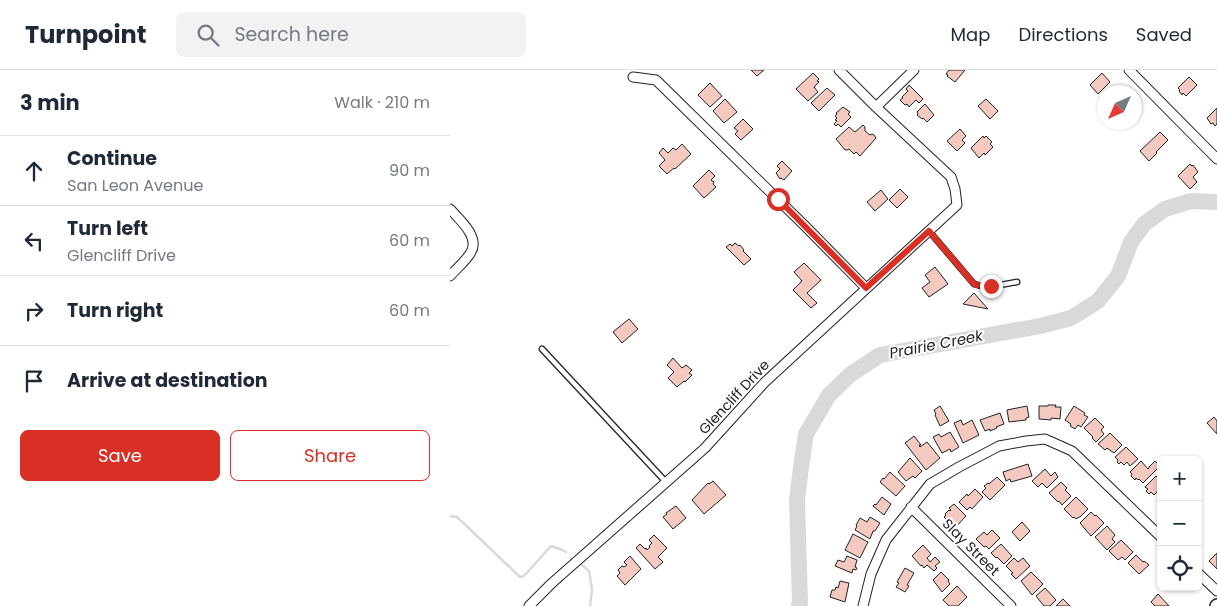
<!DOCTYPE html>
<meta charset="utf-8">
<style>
body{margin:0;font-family:Poppins,sans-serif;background:#f2f2f3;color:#1f2937}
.controls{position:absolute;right:15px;bottom:15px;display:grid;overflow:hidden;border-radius:8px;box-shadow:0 1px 4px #0004}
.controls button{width:45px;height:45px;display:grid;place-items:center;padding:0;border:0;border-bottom:1px solid #e0e1e3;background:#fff;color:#1f2937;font:25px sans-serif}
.compass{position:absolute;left:647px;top:15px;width:45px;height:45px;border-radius:50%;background:#fff;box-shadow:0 1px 4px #0004;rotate:225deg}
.stop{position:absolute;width:15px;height:15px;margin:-11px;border:4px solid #d93025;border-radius:50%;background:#fff}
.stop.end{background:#d93025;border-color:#fff;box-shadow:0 1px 5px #0008}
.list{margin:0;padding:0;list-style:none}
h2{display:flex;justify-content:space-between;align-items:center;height:65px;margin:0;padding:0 20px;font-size:21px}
h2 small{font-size:16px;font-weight:400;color:#747a83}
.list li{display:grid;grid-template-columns:32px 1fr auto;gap:15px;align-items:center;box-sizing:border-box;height:70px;padding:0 20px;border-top:1px solid #e0e1e3}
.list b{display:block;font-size:19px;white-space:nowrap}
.list p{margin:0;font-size:16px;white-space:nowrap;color:#747a83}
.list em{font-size:16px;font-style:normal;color:#747a83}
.actions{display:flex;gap:10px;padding:15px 20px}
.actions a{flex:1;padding:11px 0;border:1px solid #d93025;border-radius:8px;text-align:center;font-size:18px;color:#d93025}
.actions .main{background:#d93025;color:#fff}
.icon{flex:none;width:28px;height:28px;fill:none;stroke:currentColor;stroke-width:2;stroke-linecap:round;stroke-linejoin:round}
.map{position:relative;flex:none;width:767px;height:536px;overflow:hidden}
header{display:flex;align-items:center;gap:30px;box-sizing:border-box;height:70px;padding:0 25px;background:#fff;border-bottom:1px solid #e0e1e3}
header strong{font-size:24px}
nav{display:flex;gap:28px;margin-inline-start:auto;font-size:18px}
.search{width:350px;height:45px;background:#f2f2f3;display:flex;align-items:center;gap:12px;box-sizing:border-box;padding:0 18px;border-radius:8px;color:#747a83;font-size:19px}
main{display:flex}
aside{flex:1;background:#fff}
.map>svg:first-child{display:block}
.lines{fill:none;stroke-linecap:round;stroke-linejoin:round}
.stream{stroke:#d9d9d9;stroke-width:2.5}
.river{stroke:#d9d9d9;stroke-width:16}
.building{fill:#f3c9c0;stroke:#222}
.service-casing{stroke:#222;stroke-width:7}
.minor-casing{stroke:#222;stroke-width:11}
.secondary-casing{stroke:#222;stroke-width:14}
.service{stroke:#fff;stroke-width:4.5}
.minor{stroke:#fff;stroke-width:9}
.secondary{stroke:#fff;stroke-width:11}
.route{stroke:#d93025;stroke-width:6}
.labels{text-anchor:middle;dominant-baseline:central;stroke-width:4;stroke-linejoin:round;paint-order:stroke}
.street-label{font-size:14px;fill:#222;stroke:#fff}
.water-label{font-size:15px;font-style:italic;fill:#222;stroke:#fff}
</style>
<header>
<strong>Turnpoint</strong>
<div class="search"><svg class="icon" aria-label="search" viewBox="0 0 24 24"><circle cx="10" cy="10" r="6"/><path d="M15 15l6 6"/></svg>Search here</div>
<nav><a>Map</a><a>Directions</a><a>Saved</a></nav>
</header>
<main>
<aside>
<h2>3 min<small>Walk · 210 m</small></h2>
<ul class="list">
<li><svg class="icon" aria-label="ahead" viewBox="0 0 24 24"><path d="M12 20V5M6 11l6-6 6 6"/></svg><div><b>Continue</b><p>San Leon Avenue</p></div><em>90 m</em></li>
<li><svg class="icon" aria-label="left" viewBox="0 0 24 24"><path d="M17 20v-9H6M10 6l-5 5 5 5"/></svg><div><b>Turn left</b><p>Glencliff Drive</p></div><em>60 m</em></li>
<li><svg class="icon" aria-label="right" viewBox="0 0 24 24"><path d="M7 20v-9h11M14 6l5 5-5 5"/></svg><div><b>Turn right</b></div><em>60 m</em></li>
<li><svg class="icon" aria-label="arrive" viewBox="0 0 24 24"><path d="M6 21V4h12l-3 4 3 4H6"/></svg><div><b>Arrive at destination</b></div></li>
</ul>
<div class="actions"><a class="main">Save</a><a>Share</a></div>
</aside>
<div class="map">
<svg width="767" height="536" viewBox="0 0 767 536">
<rect width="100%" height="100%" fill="#fff"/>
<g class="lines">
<!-- stream -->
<path class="stream" d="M0 446 7 447 70 507 74 506 101 476 112 480 116 482
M132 495 139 501 142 519 140 536"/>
<!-- river -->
<path class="river" d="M349 536 350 532 347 430 351 397 356 364 379 325 401 304 430 285 590 256 621 248 648 231 668 206 681 172 694 154 715 139 741 131 767 132"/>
</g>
<!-- building -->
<path class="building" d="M301 0H314L307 6Z
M499 0H515L505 12 497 6 498 5 496 4Z
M363 3 369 9 367 11 369 12 364 17 368 22 358 31 346 19Z
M652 3 660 12 648 24 640 15Z
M739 7 747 15 736 26 733 23 732 25 729 21 730 20 728 18Z
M260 13 272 26 260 37 248 25Z
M459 15 473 29 469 33 466 30 459 37 457 34 455 35 450 30 453 28 452 27 458 21 456 19Z
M377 18 385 25 369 41 361 33Z
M275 29 287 42 274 53 263 41Z
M536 29 548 41 540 49 528 36Z
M475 34 484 45 477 52 473 48 472 49 467 45 468 44 467 42Z
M393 37 400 42 398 44 401 47 391 57 388 54 386 56 384 54 387 51 385 50 387 48 385 46 387 44 386 43Z
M767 38V54L765 56 763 53 761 54 757 48Z
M293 49 303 59 291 70 285 64 288 61 284 58Z
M413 55 415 57V61L420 65 422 64 424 65 426 68 410 86 406 82 404 84 399 79 397 80H395L386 69 399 57 405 62Z
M510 59 516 66 512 70 515 73 507 81 497 71Z
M710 62 718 70 706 82 707 83 699 91 690 81Z
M533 66 534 68 536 66 542 72 540 74 543 77 535 85 534 83 529 88 521 78Z
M232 74 241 84 225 99 224 98 217 104 209 96 215 90 209 83 213 78 218 83 223 78 226 80Z
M332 91 342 101 334 110 331 108 330 109 326 103 330 99 327 96Z
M740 94 742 96 743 95 748 102 743 107 747 112 740 119 728 106Z
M259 100 265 106 261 110 264 112 263 114 266 117 254 128 243 116Z
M450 119 458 127 447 138 439 130Z
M431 120 438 129 425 141 417 132Z
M285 173 289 176 290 175 294 180 293 181 301 189 294 195 276 177 280 174 282 176Z
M354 193 371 210 357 223 367 233 361 238 343 220 352 211 344 202Z
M485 197 498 214 479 227 472 218 480 212 475 205Z
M524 223 538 239 513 234Z
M179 249 188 259 172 273 163 262Z
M223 288 232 298 236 295 242 300 239 303 242 305 235 312 234 311 227 317 218 308 224 302 217 295Z
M598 335H606L605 337H611L610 349 601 348V350L589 349V336H598Z
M490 336 499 351 490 356 485 345 486 344 484 340Z
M577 336 579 347 576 348V350L559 352 557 340Z
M624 336 635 343 634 345 638 347 631 357 628 355 625 359 620 356 621 354 615 350Z
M550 343 554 354 546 357 547 358 540 361V359L535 361 530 350Z
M764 347 767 351V364L757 353Z
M645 348 654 357 651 360 654 364 646 372 642 368 643 367 634 358Z
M511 350 513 355 522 350 529 365 513 373 504 353Z
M500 362 509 377 501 382 500 379 492 383 483 367 489 364 491 367Z
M660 363 672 375 664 383 657 378 655 380 648 374Z
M464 366 471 375H469L470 377 477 372 490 388 476 400 455 373Z
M676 377 688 389 680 396 677 392 674 395 671 392 669 394 667 392 668 390 665 387Z
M460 388 472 401 465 408 463 406 456 411 448 402Z
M691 391 698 399 699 398V397L705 391 710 396 693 413 689 409 688 410 686 408 685 410 681 406 682 404 680 402Z
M578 394 582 406 561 412 560 409 556 411 553 402Z
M595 399 601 406 605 402 608 407 597 418 592 413 588 417 582 411Z
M440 402 455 416 446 426 430 412 433 408 434 409Z
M706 406 711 411V418L704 425 701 422 699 424 696 421 698 419 695 417Z
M547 407 555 415 540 430 532 422 536 418 534 416 538 413 539 414Z
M263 411 276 425 254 444 242 430 258 413 259 414Z
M611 412 617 418 615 420 621 426 612 435 609 431 608 432 599 423Z
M525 419 533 427 522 439 520 437 517 440 509 432 517 424 518 426Z
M432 427 441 434 434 445 423 436 425 434 426 435Z
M626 427 638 439 630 447H629L626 449 624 447 623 448 614 439Z
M504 434 516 446 505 458 494 447 496 445 495 444 499 440 500 441 501 440 499 438Z
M226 436 236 448 223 459 213 447 217 444 216 443Z
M641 442 645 446 646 445 654 453 641 466 630 453Z
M420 447 430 453 425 461H423L420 469 405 460 407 456 406 455 410 448 417 452Z
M572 452 580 461 570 471 562 462Z
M657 456 665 465 662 469 665 472 657 480 645 467Z
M542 460 550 468 539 479 536 476 534 477 526 469 534 462 537 465Z
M403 464 418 472 410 488 395 480Z
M204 465 217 478 208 487 213 492 205 499 186 478 190 474 195 479 196 478 197 480 200 477 199 476 202 473 199 470Z
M671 470 683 482 675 490 672 487 668 490 659 481Z
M551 474 562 486 554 494 547 487 546 488 541 483Z
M473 475 481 484 477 488 480 492 485 487 490 492 485 496 487 498 484 501 477 495 474 498 472 495 471 496 462 486Z
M767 483V499L759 491Z
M686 485 693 492 694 491 699 495 689 504 678 493Z
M180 486 191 499 175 515 167 506 170 503 168 500 172 496 174 497 177 495 174 492Z
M397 486 407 490 405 497 407 498 406 500 403 499 402 503 385 496 388 490 394 492Z
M564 488 568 492 573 488 580 496 566 509 561 504 563 503 556 496Z
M455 498 464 503 457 515 459 516 455 522 446 517 449 513 447 512Z
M491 502 499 510 498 511 500 514 492 522 483 510Z
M581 502 593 514 582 525 571 511Z
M390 511 399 513 395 532 380 527 382 520H385L386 517 388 518Z
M507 516 517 527 508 536H499L493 530Z
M595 518 606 530 600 536H594L586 526Z
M708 524 719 536H705L701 532Z
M613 529 620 536H606Z"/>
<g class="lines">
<!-- service casing -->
<g class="service-casing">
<path id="service" d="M479 161 524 214C537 219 553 214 567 212
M92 279 216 412"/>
</g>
<!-- minor casing -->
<g class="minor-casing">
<path id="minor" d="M679 0 767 89
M183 7 206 10 355 156 416 218
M426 37 464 0
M0 139C9 149 30 167 21 182 17 190 6 199 0 206
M461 437 561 536
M748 503 767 521
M79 536 102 513 255 378 314 313 507 135 505 119 501 107 426 37 389 0
M413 536 421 504 436 470 480 414 509 397 549 376 576 371 595 369 622 381 711 467"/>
</g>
<!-- secondary casing -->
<g class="secondary-casing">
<path id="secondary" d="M766 536 767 535"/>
</g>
<!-- service -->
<use href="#service" class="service"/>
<!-- minor -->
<use href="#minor" class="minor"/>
<!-- secondary -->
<use href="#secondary" class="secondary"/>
</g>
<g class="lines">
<!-- route -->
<path class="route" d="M328 129 416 218 479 161 524 214 527 215 541 216"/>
</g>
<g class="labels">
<!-- street labels -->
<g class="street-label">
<text transform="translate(284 327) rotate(-47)">Glencliff Drive</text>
<text transform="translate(521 477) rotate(45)">Slay Street</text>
</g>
<!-- water labels -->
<g class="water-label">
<text transform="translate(486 274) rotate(-11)">Prairie Creek</text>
</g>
</g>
</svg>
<div class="controls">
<button>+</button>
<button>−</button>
<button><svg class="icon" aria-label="locate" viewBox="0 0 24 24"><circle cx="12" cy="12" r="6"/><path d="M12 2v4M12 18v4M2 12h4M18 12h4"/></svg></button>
</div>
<svg class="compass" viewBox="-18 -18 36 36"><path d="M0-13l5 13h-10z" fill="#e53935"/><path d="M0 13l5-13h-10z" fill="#747a83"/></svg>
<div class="stop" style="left:328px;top:129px"></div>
<div class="stop end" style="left:541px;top:216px"></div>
</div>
</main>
